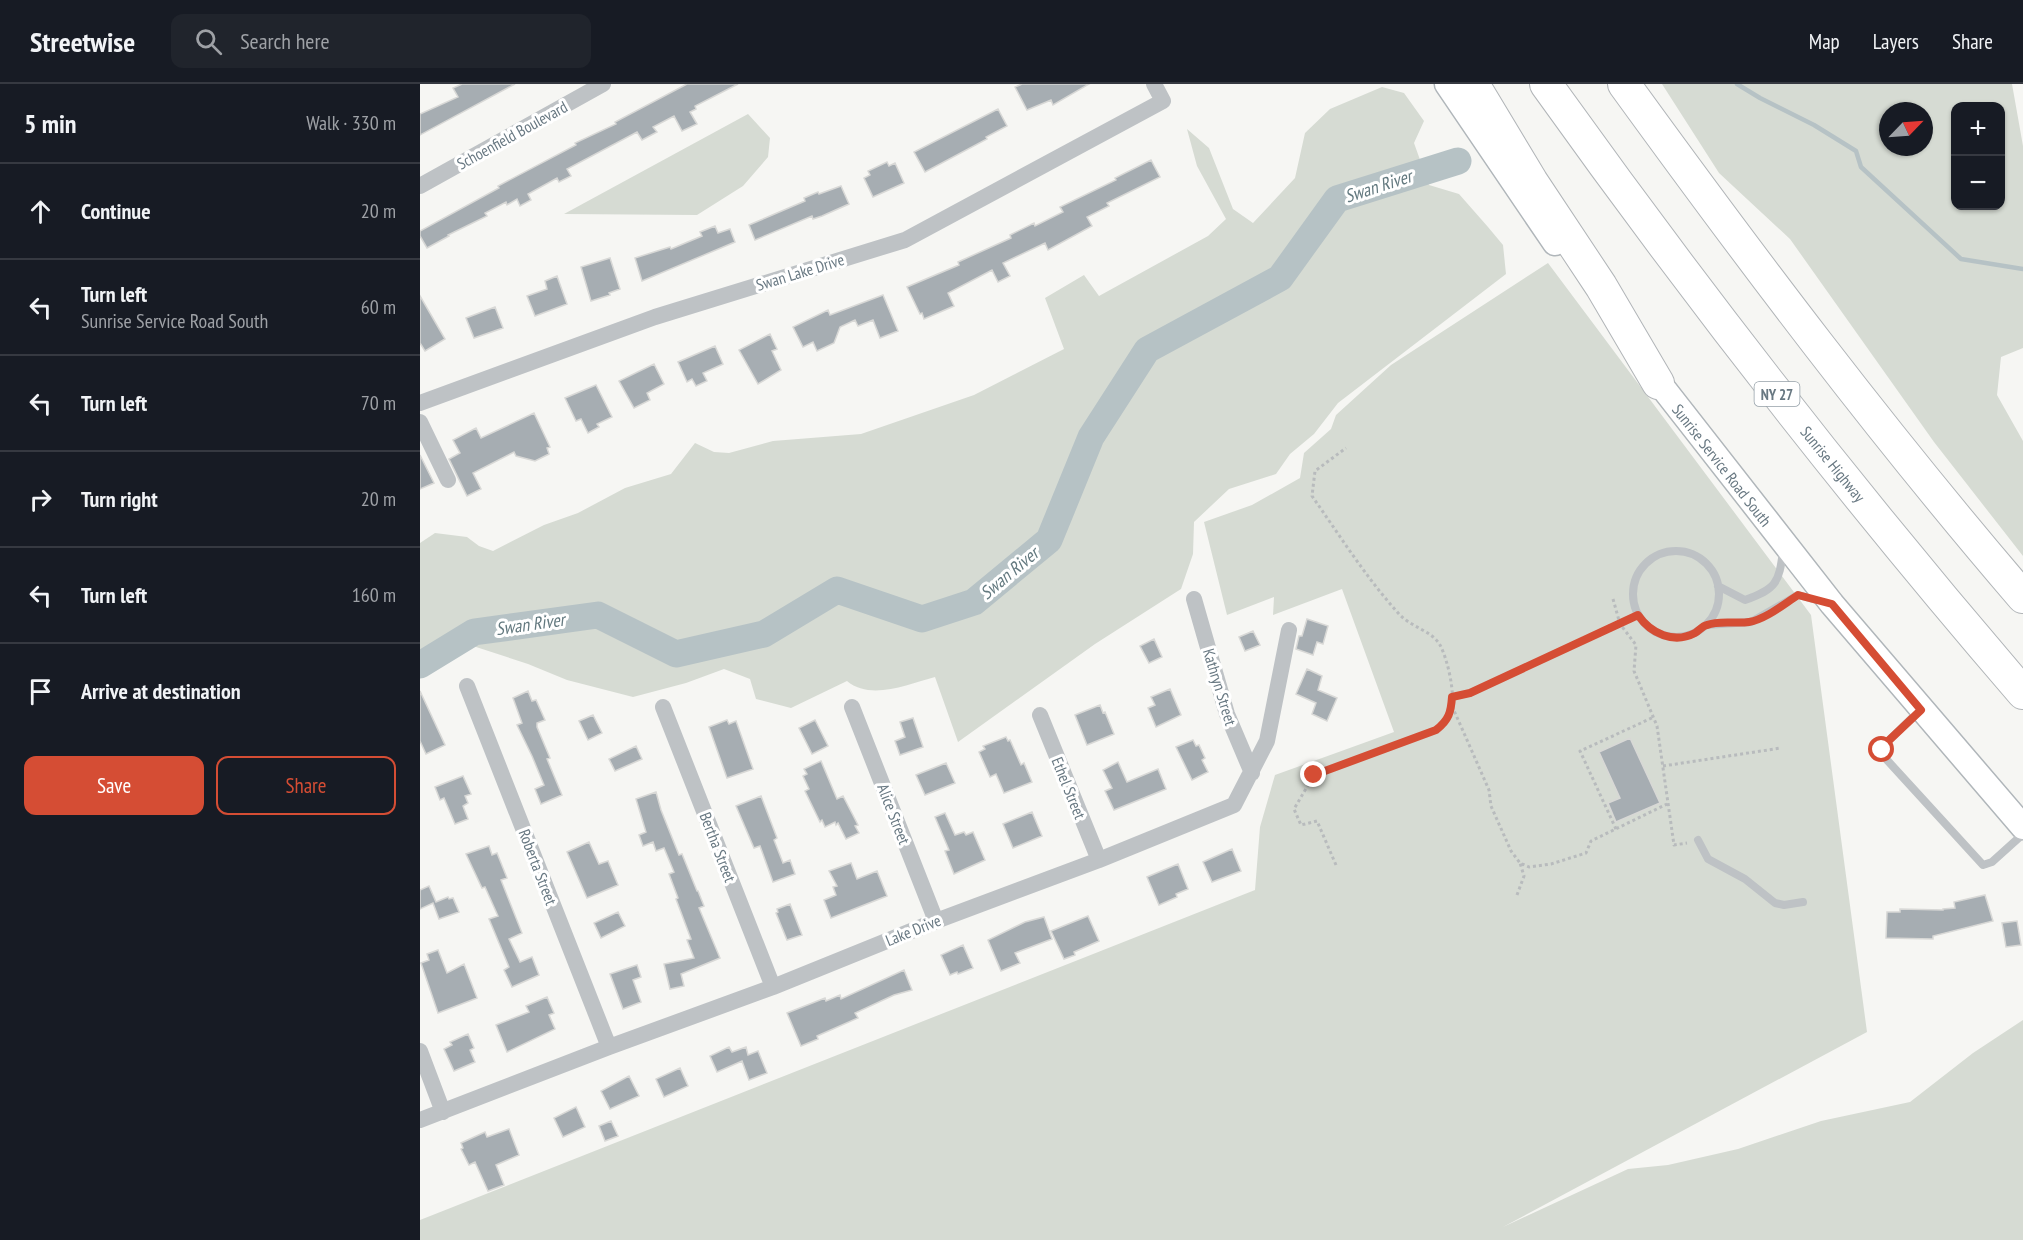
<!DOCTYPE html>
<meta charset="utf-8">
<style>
body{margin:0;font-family:"PT Sans Narrow",sans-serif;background:#20242c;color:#f1f3f6}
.controls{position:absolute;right:18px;top:18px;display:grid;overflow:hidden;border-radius:12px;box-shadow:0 2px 4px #0004}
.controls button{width:54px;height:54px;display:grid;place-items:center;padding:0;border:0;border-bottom:2px solid #363941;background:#171b24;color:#f1f3f6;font:30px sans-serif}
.compass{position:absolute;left:1459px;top:18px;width:54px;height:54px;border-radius:50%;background:#171b24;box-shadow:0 2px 4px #0004;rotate:65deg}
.stop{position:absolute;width:18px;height:18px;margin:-14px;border:4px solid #d54d34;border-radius:50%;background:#fff}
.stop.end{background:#d54d34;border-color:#fff;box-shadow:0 2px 6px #0008}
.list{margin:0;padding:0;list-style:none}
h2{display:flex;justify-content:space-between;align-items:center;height:78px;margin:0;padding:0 24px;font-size:26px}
h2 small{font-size:20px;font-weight:400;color:#9ea1a6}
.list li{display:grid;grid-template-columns:39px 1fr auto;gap:18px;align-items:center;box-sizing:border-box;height:96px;padding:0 24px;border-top:2px solid #363941}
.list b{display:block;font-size:22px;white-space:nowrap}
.list p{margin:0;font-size:20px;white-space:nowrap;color:#9ea1a6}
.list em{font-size:20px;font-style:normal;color:#9ea1a6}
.actions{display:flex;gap:12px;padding:18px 24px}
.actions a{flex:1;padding:14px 0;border:2px solid #d54d34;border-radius:12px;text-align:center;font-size:21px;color:#d54d34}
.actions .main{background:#d54d34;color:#fff}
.icon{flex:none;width:33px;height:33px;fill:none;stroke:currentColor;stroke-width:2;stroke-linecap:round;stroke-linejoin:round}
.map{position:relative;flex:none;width:1603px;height:1156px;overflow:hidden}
header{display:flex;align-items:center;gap:36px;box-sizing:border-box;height:84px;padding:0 30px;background:#171b24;border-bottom:2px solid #363941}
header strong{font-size:28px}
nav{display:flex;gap:33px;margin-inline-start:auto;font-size:21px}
.search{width:420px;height:54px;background:#20242c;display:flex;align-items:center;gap:15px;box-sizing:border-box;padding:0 21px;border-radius:12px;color:#9ea1a6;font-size:22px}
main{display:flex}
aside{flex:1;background:#171b24}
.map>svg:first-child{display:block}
.green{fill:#d6dbd3;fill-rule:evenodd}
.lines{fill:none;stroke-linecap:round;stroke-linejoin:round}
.stream{stroke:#b6c2c5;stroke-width:4.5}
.river{stroke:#b6c2c5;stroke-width:27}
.building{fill:#a6adb2;stroke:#d8d8d6;stroke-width:1.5}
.secondary-casing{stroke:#b0b6ba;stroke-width:27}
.motorway-casing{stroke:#b1b5b8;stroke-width:34}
.path{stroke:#b8bbbd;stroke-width:3;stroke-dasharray:3 3;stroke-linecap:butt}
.service{stroke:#bec2c5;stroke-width:8}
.minor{stroke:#bec2c5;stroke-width:16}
.secondary{stroke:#fff;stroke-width:24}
.motorway{stroke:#fff;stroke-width:32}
.route{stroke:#d54d34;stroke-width:8}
.labels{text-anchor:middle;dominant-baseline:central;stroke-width:6;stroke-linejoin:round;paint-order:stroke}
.shield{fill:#fff;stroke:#95a0a8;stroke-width:1.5}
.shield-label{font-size:15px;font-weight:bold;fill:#687882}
.street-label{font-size:16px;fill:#687882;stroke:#fff}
.water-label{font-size:18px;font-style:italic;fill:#63797f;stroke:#fff}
</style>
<header>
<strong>Streetwise</strong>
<div class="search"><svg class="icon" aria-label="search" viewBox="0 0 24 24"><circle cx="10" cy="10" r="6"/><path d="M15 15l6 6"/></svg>Search here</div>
<nav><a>Map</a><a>Layers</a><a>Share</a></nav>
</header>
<main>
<aside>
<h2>5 min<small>Walk · 330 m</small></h2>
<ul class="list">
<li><svg class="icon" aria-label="ahead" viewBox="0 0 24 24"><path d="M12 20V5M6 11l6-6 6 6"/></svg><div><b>Continue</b></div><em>20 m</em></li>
<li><svg class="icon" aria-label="left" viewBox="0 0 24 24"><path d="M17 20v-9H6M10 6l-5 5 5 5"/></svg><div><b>Turn left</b><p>Sunrise Service Road South</p></div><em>60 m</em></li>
<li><svg class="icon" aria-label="left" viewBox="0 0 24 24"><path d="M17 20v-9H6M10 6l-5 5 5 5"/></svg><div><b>Turn left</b></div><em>70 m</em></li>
<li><svg class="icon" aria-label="right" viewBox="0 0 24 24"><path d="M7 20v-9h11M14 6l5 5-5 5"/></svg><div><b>Turn right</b></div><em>20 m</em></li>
<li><svg class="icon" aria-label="left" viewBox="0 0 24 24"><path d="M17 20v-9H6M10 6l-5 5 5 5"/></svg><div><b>Turn left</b></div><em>160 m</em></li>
<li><svg class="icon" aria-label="arrive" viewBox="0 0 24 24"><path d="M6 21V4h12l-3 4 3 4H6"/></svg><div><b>Arrive at destination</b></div></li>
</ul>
<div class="actions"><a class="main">Save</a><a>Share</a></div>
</aside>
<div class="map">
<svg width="1603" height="1156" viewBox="0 0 1603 1156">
<rect width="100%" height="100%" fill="#f6f6f3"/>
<!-- green -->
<path class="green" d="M1242 0H1592L1603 62V264L1581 273 1577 311 1603 357V472L1514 358 1370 155 1299 89ZM1536 22H1580V122H1536ZM1468 27H1504V63H1468Z
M962 3 984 9 1004 37 994 59 1009 101 1039 110 1068 143 1083 161 1086 190 918 319 894 350 870 370 856 390 809 405 774 438 773 470 761 505 675 560 538 658 515 593C488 600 451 617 427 597L371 624 336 615 330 595 304 585 266 599 213 613 147 596 108 580 53 562 0 578V459L15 449 47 453 59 462 73 467 124 441 158 429 205 404 251 390 275 359 294 368 309 369 353 357 441 350 554 311 644 265 625 214 664 191 679 212 788 152 806 135 777 82 767 45 789 64 813 125 833 139 875 94 885 49 910 25Z
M328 30 350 54 348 73 323 102 277 131 144 130Z
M1128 179 1391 531 1447 948 1083 1143 1208 1085 1248 1081 1318 1065 1401 1037 1490 1018 1553 969 1603 936V1156H0V1136L835 806 840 743 855 691 974 648 922 505 853 531 854 513 807 531 784 438 832 421 880 394 884 369 911 345 916 331 971 281Z"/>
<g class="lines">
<!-- stream -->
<path class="stream" d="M1317 0 1340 14 1394 41 1436 67 1441 83 1541 175 1603 185"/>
<!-- river -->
<path class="river" d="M0 581 54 548 178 531 256 570 344 550 417 506 502 535 554 518 629 456 671 353 727 266 860 194 917 115 1038 77"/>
</g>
<!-- building -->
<path class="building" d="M42 0H95L0 51V30L38 13 33 4Z
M267 0H318L275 22 276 25 270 28 277 40 262 47 254 32 233 43 237 48 222 56 217 48 147 85 151 92 139 98 137 94 108 110 111 116 100 122 97 115 87 121 86 118 65 129 67 132 28 151 29 152 7 164 0 152V147L79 104 78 102 156 61 155 59 196 40 195 38Z
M602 0H669L633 21 631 16 607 26 595 3Z
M578 25 587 42 566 53 567 55 505 88 494 68Z
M731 76 740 93 687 119 689 122 667 133 672 142 628 166 625 159 583 179 590 192 578 198 572 186 528 209 534 222 504 235 502 229 500 230 487 203 539 181 538 178 591 154 590 151 614 139 615 142 643 128 640 123 696 96 695 94Z
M467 78 469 82 475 79 484 99 453 113 444 94 450 91 448 87Z
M421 102 429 120 402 132 393 135 392 132 335 156 329 141 385 117 384 114 398 108 399 110Z
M295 142 298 149 310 145 315 158 222 197 215 174 250 163 251 165 282 152 280 148Z
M190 174 200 205 189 209 190 211 171 217 161 183Z
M137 192 147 220 115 232 107 212 127 205 125 197Z
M463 211 478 247 460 254 453 236 438 242 435 236 420 243 414 259 397 267 393 258 383 263 373 243 408 226 410 231Z
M0 212 25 255 5 267 0 259Z
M75 223 83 244 54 254 46 234Z
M350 250 357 265 352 267 361 286 338 300 319 266Z
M295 262 303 280 283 289 287 297 276 302 272 295 267 298 258 278Z
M234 280 244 300 227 309 230 316 214 324 199 297Z
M176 301 192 333 177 340 179 343 168 349 161 335 156 337 145 314Z
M114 329 130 363 127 364 129 370 115 377 96 372 94 368 53 389 61 405 47 412 29 375 40 369 33 356 56 344 61 354Z
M0 371 14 399 0 405Z
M887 535 908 542 903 560 897 558 893 571 876 565 879 552H882Z
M833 547 840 561 825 567 819 553Z
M734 555 742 573 729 579 720 562Z
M887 585 902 592 898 606 917 614 907 637 892 630 896 619 876 610Z
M750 605 761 631 736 643 728 624 735 621 731 613Z
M0 607 25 661 6 670 0 657Z
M108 607 112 617 116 616 125 636 117 639V643L130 674 127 675 142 711 121 720 115 705 124 701 112 672 97 641 102 639 93 614Z
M680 621 683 629 685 628 694 650 667 661 655 631Z
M173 631 182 649 168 656 159 637Z
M493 634 503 663 480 671 475 657 485 653 480 638Z
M307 636 309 640 316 637 333 685 307 694 289 643Z
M395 636 408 662 392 670 379 644Z
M586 653 588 657 590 656 601 681 604 679 612 698 584 709 576 690 570 693 559 668 565 665 563 662Z
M1210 654 1240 719 1196 738 1188 719 1200 714 1179 668Z
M773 656 776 662 779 661 785 674 782 676 788 688 772 696 756 663Z
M216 662 222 675 195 687 189 675Z
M401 677 417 715 423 712 438 741 435 742 439 749 426 755 418 739 416 741 415 738 405 743 402 736 400 738 385 707 389 705 383 692 387 690 384 685Z
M698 678 707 698 738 685 746 705 694 726 685 707 692 704 683 686Z
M526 679 535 699 505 711 496 691Z
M43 692 51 710 45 712 48 719 43 722 48 735 35 740 24 714 20 716 15 703Z
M236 708 241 726 259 771 262 770 277 807H278L284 822 279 824 300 874 261 890 264 902 250 905 244 880 274 874 267 856 271 855 256 815 258 814 249 790 254 788 244 764 236 767 233 758 223 762 219 751 226 748 216 715Z
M341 712 357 754 354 756 363 779 370 776 375 790 353 798 340 762 334 764 316 722Z
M612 728 622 752 593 764 583 740Z
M525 729 535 751 544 748 546 751 553 748 565 776 534 790 525 767 529 766 515 733Z
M169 758 179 780 188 777 198 801 167 814 147 768Z
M69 762 72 771 77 769 87 794 81 796 102 849 89 855 100 878 112 873 119 891 92 903 84 886 89 883 69 835 78 832 65 803 62 804 46 770Z
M812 765 821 787 792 798 783 778Z
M431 779 437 795 457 787 467 812 411 834 404 816 416 811 413 803 417 802 409 787Z
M758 780 768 805 756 810 757 813 739 821 727 793Z
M9 802 16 818 28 813 29 815 33 814 39 828 19 835 13 819 0 825V806Z
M1565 811 1573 837 1513 852V855L1466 854 1467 828H1480V825L1523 826V825L1535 824 1534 818Z
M370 820 382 851 367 856 356 829 358 828 357 825Z
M198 828 205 842 181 854 174 839Z
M668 832 679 857 654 868 655 871 644 875 631 847Z
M624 833 632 855 595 869 600 879 581 887 568 856 605 838Z
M1597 837 1601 861 1586 863 1582 839Z
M543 861 553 884 538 890 537 888 530 891 521 871Z
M18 866 27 889 44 880 57 914 18 929 1 879 9 876 7 870Z
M217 881 221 893 213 896 221 918 203 925 190 890Z
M484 886 492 906 474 911 435 929 438 934 397 952 398 955 381 962 367 929 405 914 406 917 420 911 421 915Z
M127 913 134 929 129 931 135 945 87 968 76 941 109 928 106 922Z
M48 950 54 964 50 966 55 978 34 987 24 965 32 961 30 958Z
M309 963 312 968 326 963 328 971 338 967 347 989 329 996 322 977 297 988 290 972Z
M260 984 268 1002 244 1013 236 995Z
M209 992 219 1012 190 1025 181 1007Z
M156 1023 165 1043 143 1053 134 1034Z
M191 1037 198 1052 185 1057 179 1042Z
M89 1045 99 1071 76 1081 84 1101 68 1107 55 1078 49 1081 41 1065 43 1064 41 1059 65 1048 67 1053Z"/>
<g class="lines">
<!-- secondary casing -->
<g class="secondary-casing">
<path id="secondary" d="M1027 0 1135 159
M1229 286 1412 520 1603 743"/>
</g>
<!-- motorway casing -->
<g class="motorway-casing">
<path id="motorway" d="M1053 0 1112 98 1181 202 1238 299
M1126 0C1276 210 1434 413 1603 609
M1204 0C1331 175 1462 349 1603 513"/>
</g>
<!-- path -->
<path class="path" d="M1193 515 1200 540 1216 561 1214 587 1237 642 1254 761 1267 759
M1032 613 1050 609 1218 531
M1032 622 1069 706 1071 722 1091 767 1100 779 1109 783 1131 780 1166 769 1171 757 1247 720
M1243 682 1361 664
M1196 745 1160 667 1234 633
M916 781 897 737 881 741 874 725 894 691 1016 646C1023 641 1028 636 1031 628 1036 612 1028 576 1020 561 1012 547 993 544 980 531 947 495 920 452 892 412L895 387 926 364
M1097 811 1104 792 1100 779"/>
<!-- service -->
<path class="service" d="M1213 510a43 43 0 1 1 86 0a43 43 0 1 1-86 0Z
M1298 502 1325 516C1356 505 1359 499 1363 467
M1286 541 1331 538 1378 511 1404 518
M1500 626 1464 661 1462 666 1467 676 1563 781 1572 778 1603 750
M1278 756 1288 775 1325 795 1355 819 1364 821 1383 818"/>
<!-- minor -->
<path class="minor" d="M0 102 183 0
M0 319 235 233 485 156 743 17 734 0
M0 338 28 396
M774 515 807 630 832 689
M47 602 189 963
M243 623 353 903
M432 623 516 837
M620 631 679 776
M0 967 23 1028
M0 1036 189 963 353 903 516 837 679 776 814 721 847 657 869 546"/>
<!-- secondary -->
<use href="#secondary" class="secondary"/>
<!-- motorway -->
<use href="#motorway" class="motorway"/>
</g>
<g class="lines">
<!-- route -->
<path class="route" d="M894 691 1016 646C1029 636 1031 628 1032 613L1050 609 1218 531C1231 550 1254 560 1275 549 1279 547 1282 542 1287 541 1299 536 1316 540 1329 538 1346 535 1364 520 1378 511L1412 520 1501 626 1464 661 1462 666"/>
</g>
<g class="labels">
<!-- shield labels -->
<rect class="shield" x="1334.5" y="298" width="45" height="24" rx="4.5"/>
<g class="shield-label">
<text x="1357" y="310">NY 27</text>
</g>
<!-- street labels -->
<g class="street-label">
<text transform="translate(92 51) rotate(-29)">Schoenfield Boulevard</text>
<text transform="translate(380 188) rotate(-17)">Swan Lake Drive</text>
<text transform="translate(1413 380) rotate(51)">Sunrise Highway</text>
<text transform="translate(1302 381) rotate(52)">Sunrise Service Road South</text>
<text transform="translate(800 603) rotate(73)">Kathryn Street</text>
<text transform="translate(649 704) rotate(68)">Ethel Street</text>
<text transform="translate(474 730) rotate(69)">Alice Street</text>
<text transform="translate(298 763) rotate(69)">Bertha Street</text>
<text transform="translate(118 783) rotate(69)">Roberta Street</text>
<text transform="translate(493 846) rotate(-22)">Lake Drive</text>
</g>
<!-- water labels -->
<g class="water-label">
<text transform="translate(958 102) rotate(-18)">Swan River</text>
<text transform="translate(589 489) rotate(-40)">Swan River</text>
<text transform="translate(110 540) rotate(-8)">Swan River</text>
</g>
</g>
</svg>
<div class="controls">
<button>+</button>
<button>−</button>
</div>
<svg class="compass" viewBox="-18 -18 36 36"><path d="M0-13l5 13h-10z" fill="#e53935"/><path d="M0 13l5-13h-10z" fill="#9ea1a6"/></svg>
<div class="stop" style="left:1462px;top:666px"></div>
<div class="stop end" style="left:894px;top:691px"></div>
</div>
</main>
